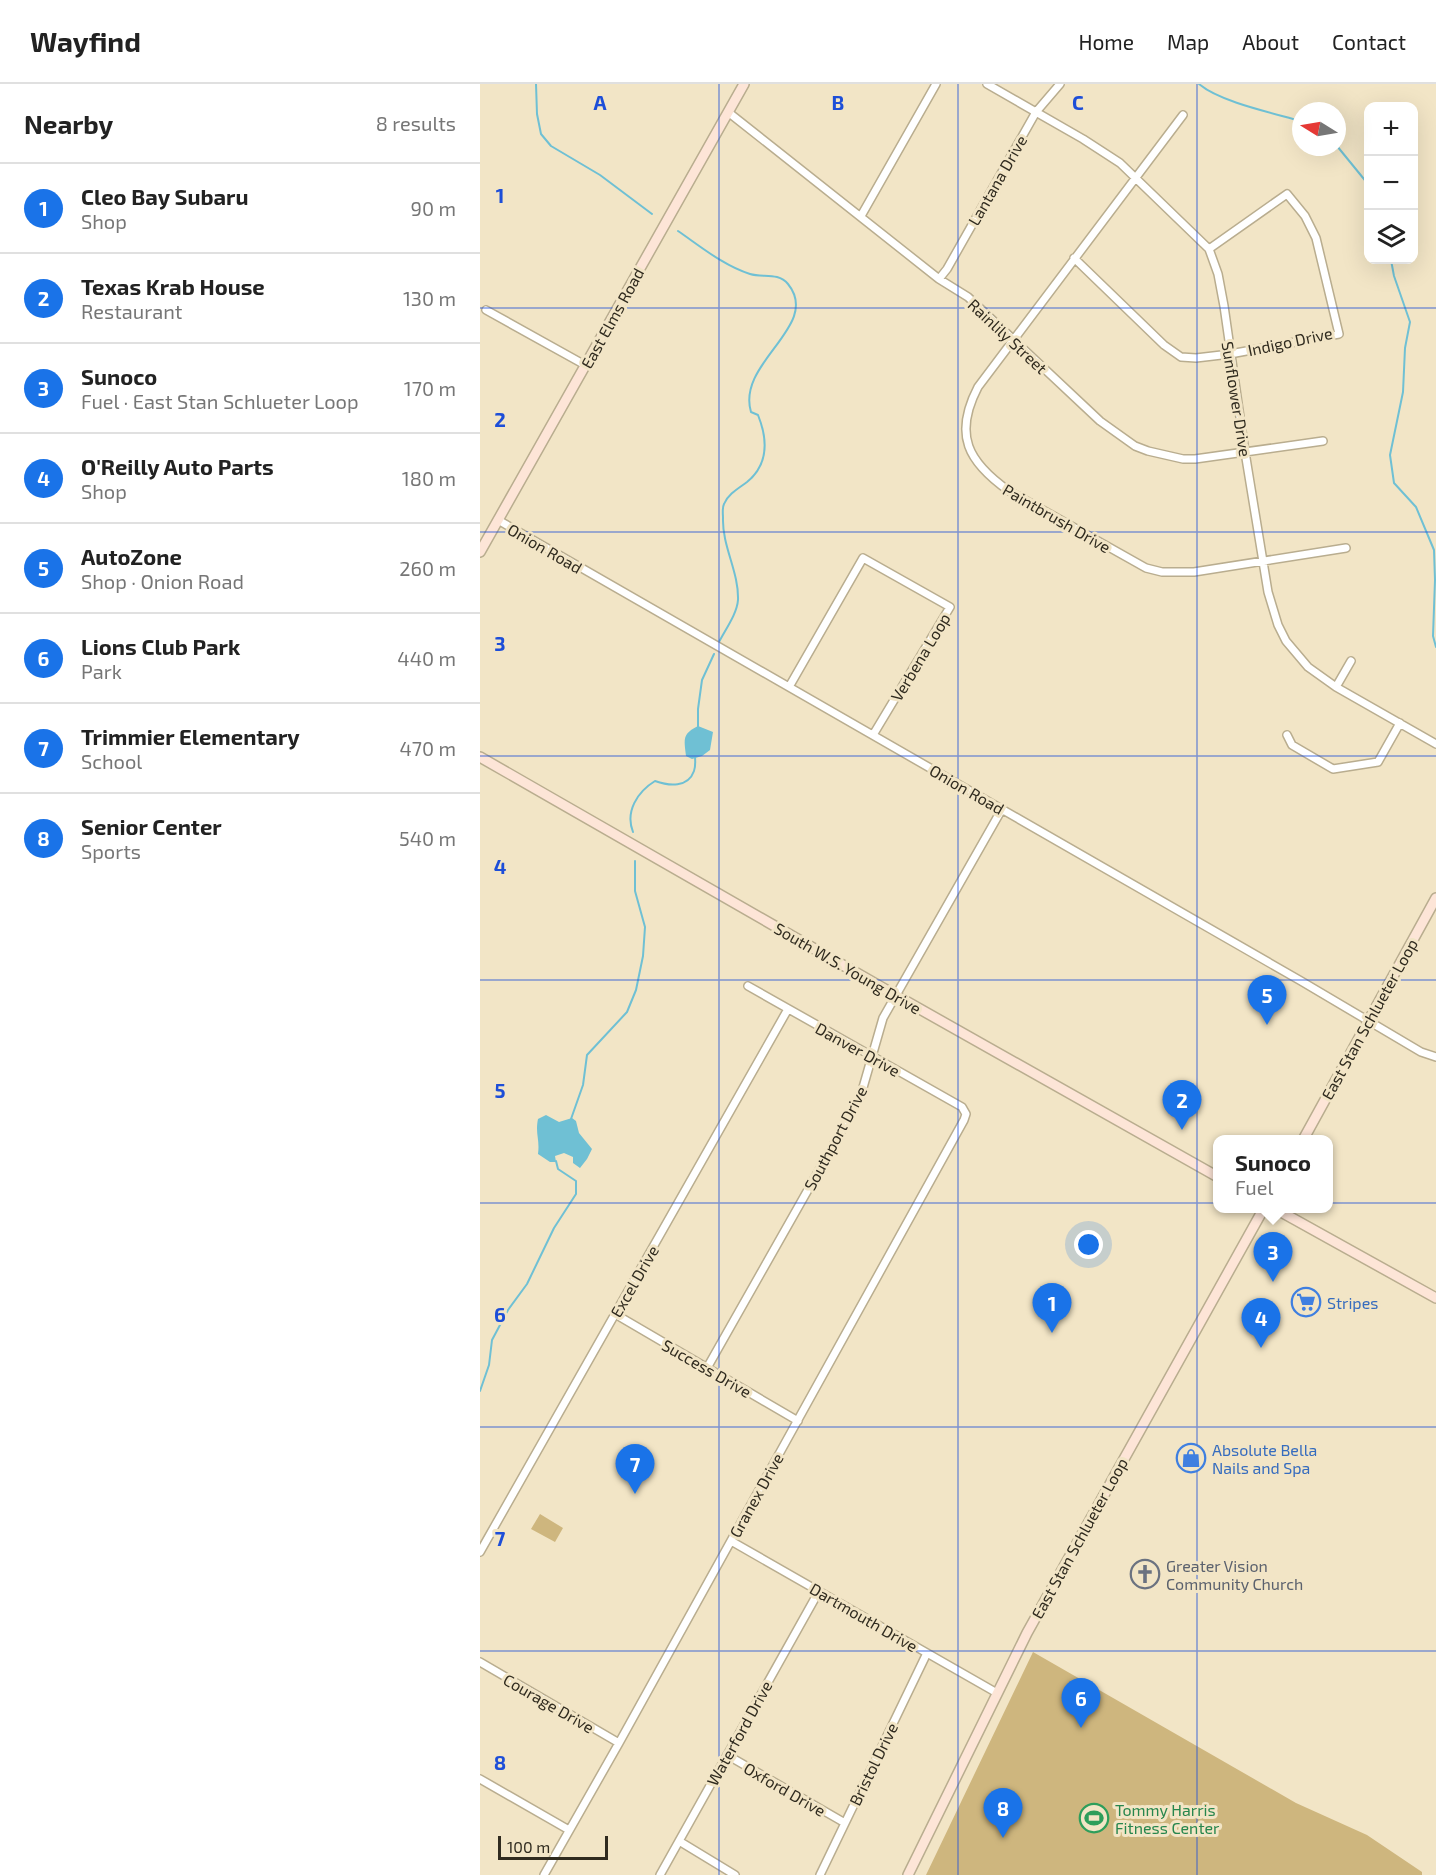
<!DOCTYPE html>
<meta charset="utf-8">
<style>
body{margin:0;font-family:"Exo 2",sans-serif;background:#f6f6f6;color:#222}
.controls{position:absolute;right:18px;top:18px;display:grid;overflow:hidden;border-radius:12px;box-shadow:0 6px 24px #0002}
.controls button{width:54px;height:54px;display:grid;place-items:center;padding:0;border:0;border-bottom:2px solid #e0e0e0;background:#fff;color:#222;font:30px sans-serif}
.compass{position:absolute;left:812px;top:18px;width:54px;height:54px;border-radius:50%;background:#fff;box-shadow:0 6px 24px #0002;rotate:281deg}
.scale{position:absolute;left:18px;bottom:15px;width:110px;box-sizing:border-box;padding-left:6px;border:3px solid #302b1f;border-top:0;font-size:16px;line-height:21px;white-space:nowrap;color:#302b1f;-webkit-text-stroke:4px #f2e5c6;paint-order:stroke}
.you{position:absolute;left:609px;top:1161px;width:21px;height:21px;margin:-15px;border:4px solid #fff;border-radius:50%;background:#1a73e8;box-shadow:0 0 0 9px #1a73e833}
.badge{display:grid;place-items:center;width:39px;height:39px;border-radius:50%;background:#1a73e8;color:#fff;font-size:20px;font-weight:700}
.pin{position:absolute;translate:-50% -50px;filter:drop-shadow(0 2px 3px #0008)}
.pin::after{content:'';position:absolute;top:32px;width:21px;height:18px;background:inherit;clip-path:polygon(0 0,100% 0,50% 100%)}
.popup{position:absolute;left:733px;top:1051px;width:120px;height:78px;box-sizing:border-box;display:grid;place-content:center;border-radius:12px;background:#fff;filter:drop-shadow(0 2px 4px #0005);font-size:20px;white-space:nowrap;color:#767676}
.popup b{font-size:22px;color:#222}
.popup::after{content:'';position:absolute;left:50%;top:100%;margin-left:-12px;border:12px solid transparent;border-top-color:#fff}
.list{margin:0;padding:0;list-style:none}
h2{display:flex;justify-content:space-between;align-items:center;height:78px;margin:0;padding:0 24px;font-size:26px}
h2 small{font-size:20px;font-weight:400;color:#767676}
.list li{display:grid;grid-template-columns:39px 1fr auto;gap:18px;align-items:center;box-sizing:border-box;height:90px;padding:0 24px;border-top:2px solid #e0e0e0}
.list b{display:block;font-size:22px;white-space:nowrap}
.list p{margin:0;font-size:20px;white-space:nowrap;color:#767676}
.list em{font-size:20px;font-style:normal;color:#767676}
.icon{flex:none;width:33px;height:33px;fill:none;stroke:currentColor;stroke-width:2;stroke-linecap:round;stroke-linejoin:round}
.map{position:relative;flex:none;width:956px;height:1791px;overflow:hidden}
header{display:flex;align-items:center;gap:36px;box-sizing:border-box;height:84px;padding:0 30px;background:#fff;border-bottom:2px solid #e0e0e0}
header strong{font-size:28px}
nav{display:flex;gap:33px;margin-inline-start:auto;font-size:21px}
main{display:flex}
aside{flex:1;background:#fff}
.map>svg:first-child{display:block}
.green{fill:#ceb67e}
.water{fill:#6fc0d4}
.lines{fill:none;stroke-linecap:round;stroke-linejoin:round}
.stream{stroke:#6fc0d4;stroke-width:2}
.minor-casing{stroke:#b9ad8f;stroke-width:10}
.secondary-casing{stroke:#b9ad8f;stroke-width:12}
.minor{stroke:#fff;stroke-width:7}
.secondary{stroke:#fde5d7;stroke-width:9}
.grid{fill:none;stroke:#1d4ed8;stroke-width:1.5;stroke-opacity:0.55}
.labels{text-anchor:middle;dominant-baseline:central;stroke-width:6;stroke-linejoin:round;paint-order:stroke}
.street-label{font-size:16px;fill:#302b1f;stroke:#f2e5c6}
.shop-label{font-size:16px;fill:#366cbe;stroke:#f2e5c6;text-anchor:start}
.worship-label{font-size:16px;fill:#5b616d;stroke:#f2e5c6;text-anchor:start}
.leisure-label{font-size:16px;fill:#27864d;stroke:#f2e5c6;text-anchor:start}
.grid-label{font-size:20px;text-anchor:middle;font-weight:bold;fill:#1d4ed8;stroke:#f2e5c6;stroke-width:6;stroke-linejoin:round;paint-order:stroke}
</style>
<header>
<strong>Wayfind</strong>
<nav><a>Home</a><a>Map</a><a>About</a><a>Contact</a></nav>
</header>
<main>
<aside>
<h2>Nearby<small>8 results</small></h2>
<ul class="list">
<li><span class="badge">1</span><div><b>Cleo Bay Subaru</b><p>Shop</p></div><em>90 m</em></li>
<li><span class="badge">2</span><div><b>Texas Krab House</b><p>Restaurant</p></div><em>130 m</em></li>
<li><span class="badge">3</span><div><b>Sunoco</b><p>Fuel · East Stan Schlueter Loop</p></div><em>170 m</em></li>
<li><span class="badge">4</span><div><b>O'Reilly Auto Parts</b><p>Shop</p></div><em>180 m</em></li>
<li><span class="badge">5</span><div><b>AutoZone</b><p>Shop · Onion Road</p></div><em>260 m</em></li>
<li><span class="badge">6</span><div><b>Lions Club Park</b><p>Park</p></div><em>440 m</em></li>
<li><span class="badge">7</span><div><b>Trimmier Elementary</b><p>School</p></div><em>470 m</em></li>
<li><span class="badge">8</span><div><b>Senior Center</b><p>Sports</p></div><em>540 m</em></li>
</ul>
</aside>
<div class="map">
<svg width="956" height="1791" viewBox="0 0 956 1791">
<rect width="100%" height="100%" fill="#f2e5c6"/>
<!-- green -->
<path class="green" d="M60 1430 83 1444 75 1458 51 1445Z
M553 1568 816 1719 887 1751 942 1788V1791H446Z"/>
<!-- water -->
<path class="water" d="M218 642 233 648 230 666 222 672 212 675 206 672C204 655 202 650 218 642Z
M66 1031 79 1038 92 1034 96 1037 99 1049 112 1065 107 1075 100 1084 93 1079V1073L84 1069 75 1072 76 1078H70L58 1070C60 1055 55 1050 58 1035Z"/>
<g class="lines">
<!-- stream -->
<path class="stream" d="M56 0 57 30 61 50 71 62 120 91 172 130
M719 0C740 18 793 29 821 37
M857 62 888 100
M198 147C220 162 244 182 270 190 283 194 298 188 308 200 342 242 256 278 271 328L278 331C288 356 289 380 267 398 259 404 248 410 244 420 242 424 243 430 243 434 242 462 259 488 258 516 257 530 245 546 239 558
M911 176 914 192 930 238 925 264 923 308 910 371 914 399 936 423 954 466 955 496 953 552 956 563
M218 645V625L222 596 234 570
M153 748C145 728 157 708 175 697 189 702 208 704 214 687 216 682 215 676 215 671
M91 1035 103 1001 107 971 147 928 156 906 163 872 165 843 155 807V777
M0 1307 9 1281 12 1256 28 1226 47 1200 74 1144 96 1110V1097L78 1085 76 1077"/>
<!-- minor casing -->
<g class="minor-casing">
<path id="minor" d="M507 0 603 55 640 79 729 165 738 190 744 222 765 368 788 508 798 541 806 557 828 583 856 603 956 660
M248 28 459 195 488 213 620 337 655 362 668 367 703 375H715L843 357
M703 31 498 303C473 351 488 378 529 407L666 484 682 488H714L866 464
M381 132 456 0
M594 174 684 261 701 273 716 274 750 270 859 250 836 154 825 132 807 110 729 165
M459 195 467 185 556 28 580 0
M6 226 105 281
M18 436 821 897 941 968 956 973
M309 603 383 474 470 523 393 651
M856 603 871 577
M807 651 812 661 853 685 898 678 920 639
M135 1230 318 1337
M227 1284 380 1014 403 934 522 725
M251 1457 517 1609
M0 1468 308 925
M0 1578 139 1659
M247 1671 365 1739
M0 1695 89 1746
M199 1757 255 1791
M64 1791 139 1659 484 1036 486 1030 482 1023 268 902
M180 1791 339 1507
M340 1791 447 1569"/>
</g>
<!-- secondary casing -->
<g class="secondary-casing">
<path id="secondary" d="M0 468 264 0
M0 673 415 911 738 1093
M823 1056 956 814
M794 1124 956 1214
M428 1791 547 1549 784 1124"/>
</g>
<!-- minor -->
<use href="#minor" class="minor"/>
<!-- secondary -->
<use href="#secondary" class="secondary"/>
</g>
<!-- grid -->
<path class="grid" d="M239 0V1791M478 0V1791M717 0V1791M0 224H956M0 448H956M0 672H956M0 896H956M0 1119H956M0 1343H956M0 1567H956"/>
<!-- icons -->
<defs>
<g id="supermarket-ring" transform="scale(1.5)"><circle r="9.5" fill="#f2e5c6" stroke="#3f7fe0" stroke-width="1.5"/><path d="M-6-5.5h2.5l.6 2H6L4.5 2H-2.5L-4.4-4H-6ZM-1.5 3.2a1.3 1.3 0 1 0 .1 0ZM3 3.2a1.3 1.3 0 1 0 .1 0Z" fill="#3f7fe0"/></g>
<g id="shop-ring" transform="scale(1.5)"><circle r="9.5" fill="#f2e5c6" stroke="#3f7fe0" stroke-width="1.5"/><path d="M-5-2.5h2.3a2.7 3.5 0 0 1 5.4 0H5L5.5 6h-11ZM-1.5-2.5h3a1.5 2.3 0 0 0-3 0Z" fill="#3f7fe0"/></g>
<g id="church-ring" transform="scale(1.5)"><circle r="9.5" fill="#f2e5c6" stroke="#6b7280" stroke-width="1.5"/><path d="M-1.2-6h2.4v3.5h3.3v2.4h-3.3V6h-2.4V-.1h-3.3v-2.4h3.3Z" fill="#6b7280"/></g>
<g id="stadium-ring" transform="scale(1.5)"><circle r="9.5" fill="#f2e5c6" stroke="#2e9e5b" stroke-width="1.5"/><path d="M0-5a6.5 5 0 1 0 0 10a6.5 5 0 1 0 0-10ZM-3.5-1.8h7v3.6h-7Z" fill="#2e9e5b"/></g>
</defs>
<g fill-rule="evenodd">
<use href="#supermarket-ring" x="826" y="1218"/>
<use href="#shop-ring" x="711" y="1374"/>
<use href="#church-ring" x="665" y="1490"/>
<use href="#stadium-ring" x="614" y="1734"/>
</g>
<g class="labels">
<!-- street labels -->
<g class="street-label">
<text transform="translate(517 96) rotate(-60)">Lantana Drive</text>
<text transform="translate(132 234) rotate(-61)">East Elms Road</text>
<text transform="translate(528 252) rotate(43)">Rainlily Street</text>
<text transform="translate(810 257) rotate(-12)">Indigo Drive</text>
<text transform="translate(757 315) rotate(81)">Sunflower Drive</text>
<text transform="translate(577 434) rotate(30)">Paintbrush Drive</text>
<text transform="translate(65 464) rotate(30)">Onion Road</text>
<text transform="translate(440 573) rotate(-59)">Verbena Loop</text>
<text transform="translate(487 705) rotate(30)">Onion Road</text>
<text transform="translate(368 884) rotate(30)">South W.S. Young Drive</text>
<text transform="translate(889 935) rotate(-61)">East Stan Schlueter Loop</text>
<text transform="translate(378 965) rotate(29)">Danver Drive</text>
<text transform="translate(355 1054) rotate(-62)">Southport Drive</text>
<text transform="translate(154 1197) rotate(-60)">Excel Drive</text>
<text transform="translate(227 1284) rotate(30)">Success Drive</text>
<text transform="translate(276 1411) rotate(-61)">Granex Drive</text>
<text transform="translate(599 1454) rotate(-61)">East Stan Schlueter Loop</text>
<text transform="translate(384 1533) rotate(30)">Dartmouth Drive</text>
<text transform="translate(69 1619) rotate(30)">Courage Drive</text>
<text transform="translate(259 1649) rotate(-61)">Waterford Drive</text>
<text transform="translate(393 1680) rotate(-64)">Bristol Drive</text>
<text transform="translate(305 1705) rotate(30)">Oxford Drive</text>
</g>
<!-- shop labels -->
<g class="shop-label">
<text x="847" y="1218">Stripes</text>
<text x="732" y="1365">Absolute Bella<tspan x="732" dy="18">Nails and Spa</tspan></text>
</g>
<!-- worship labels -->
<g class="worship-label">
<text x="686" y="1481">Greater Vision<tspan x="686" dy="18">Community Church</tspan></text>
</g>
<!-- leisure labels -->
<g class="leisure-label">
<text x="635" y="1725">Tommy Harris<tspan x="635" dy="18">Fitness Center</tspan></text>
</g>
</g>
<g class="grid-label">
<text x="120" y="26">A</text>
<text x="358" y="26">B</text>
<text x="598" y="26">C</text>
<text x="20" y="119">1</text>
<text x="20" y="343">2</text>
<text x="20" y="567">3</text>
<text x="20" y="790">4</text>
<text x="20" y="1014">5</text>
<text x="20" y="1238">6</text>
<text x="20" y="1462">7</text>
<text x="20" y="1686">8</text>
</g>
</svg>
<div class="controls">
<button>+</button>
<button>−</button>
<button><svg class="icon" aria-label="layers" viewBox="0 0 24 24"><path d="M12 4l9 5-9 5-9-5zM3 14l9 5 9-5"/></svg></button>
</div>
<svg class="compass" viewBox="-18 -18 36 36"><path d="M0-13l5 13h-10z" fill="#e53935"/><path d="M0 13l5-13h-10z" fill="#767676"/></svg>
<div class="scale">100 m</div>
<div class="you"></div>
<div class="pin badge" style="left:572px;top:1249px">1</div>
<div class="pin badge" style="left:702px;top:1046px">2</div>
<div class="pin badge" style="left:793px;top:1198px">3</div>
<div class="popup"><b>Sunoco</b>Fuel</div>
<div class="pin badge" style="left:781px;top:1264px">4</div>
<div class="pin badge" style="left:787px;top:941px">5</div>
<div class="pin badge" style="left:601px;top:1644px">6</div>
<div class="pin badge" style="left:155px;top:1410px">7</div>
<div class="pin badge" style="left:523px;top:1754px">8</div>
</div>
</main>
